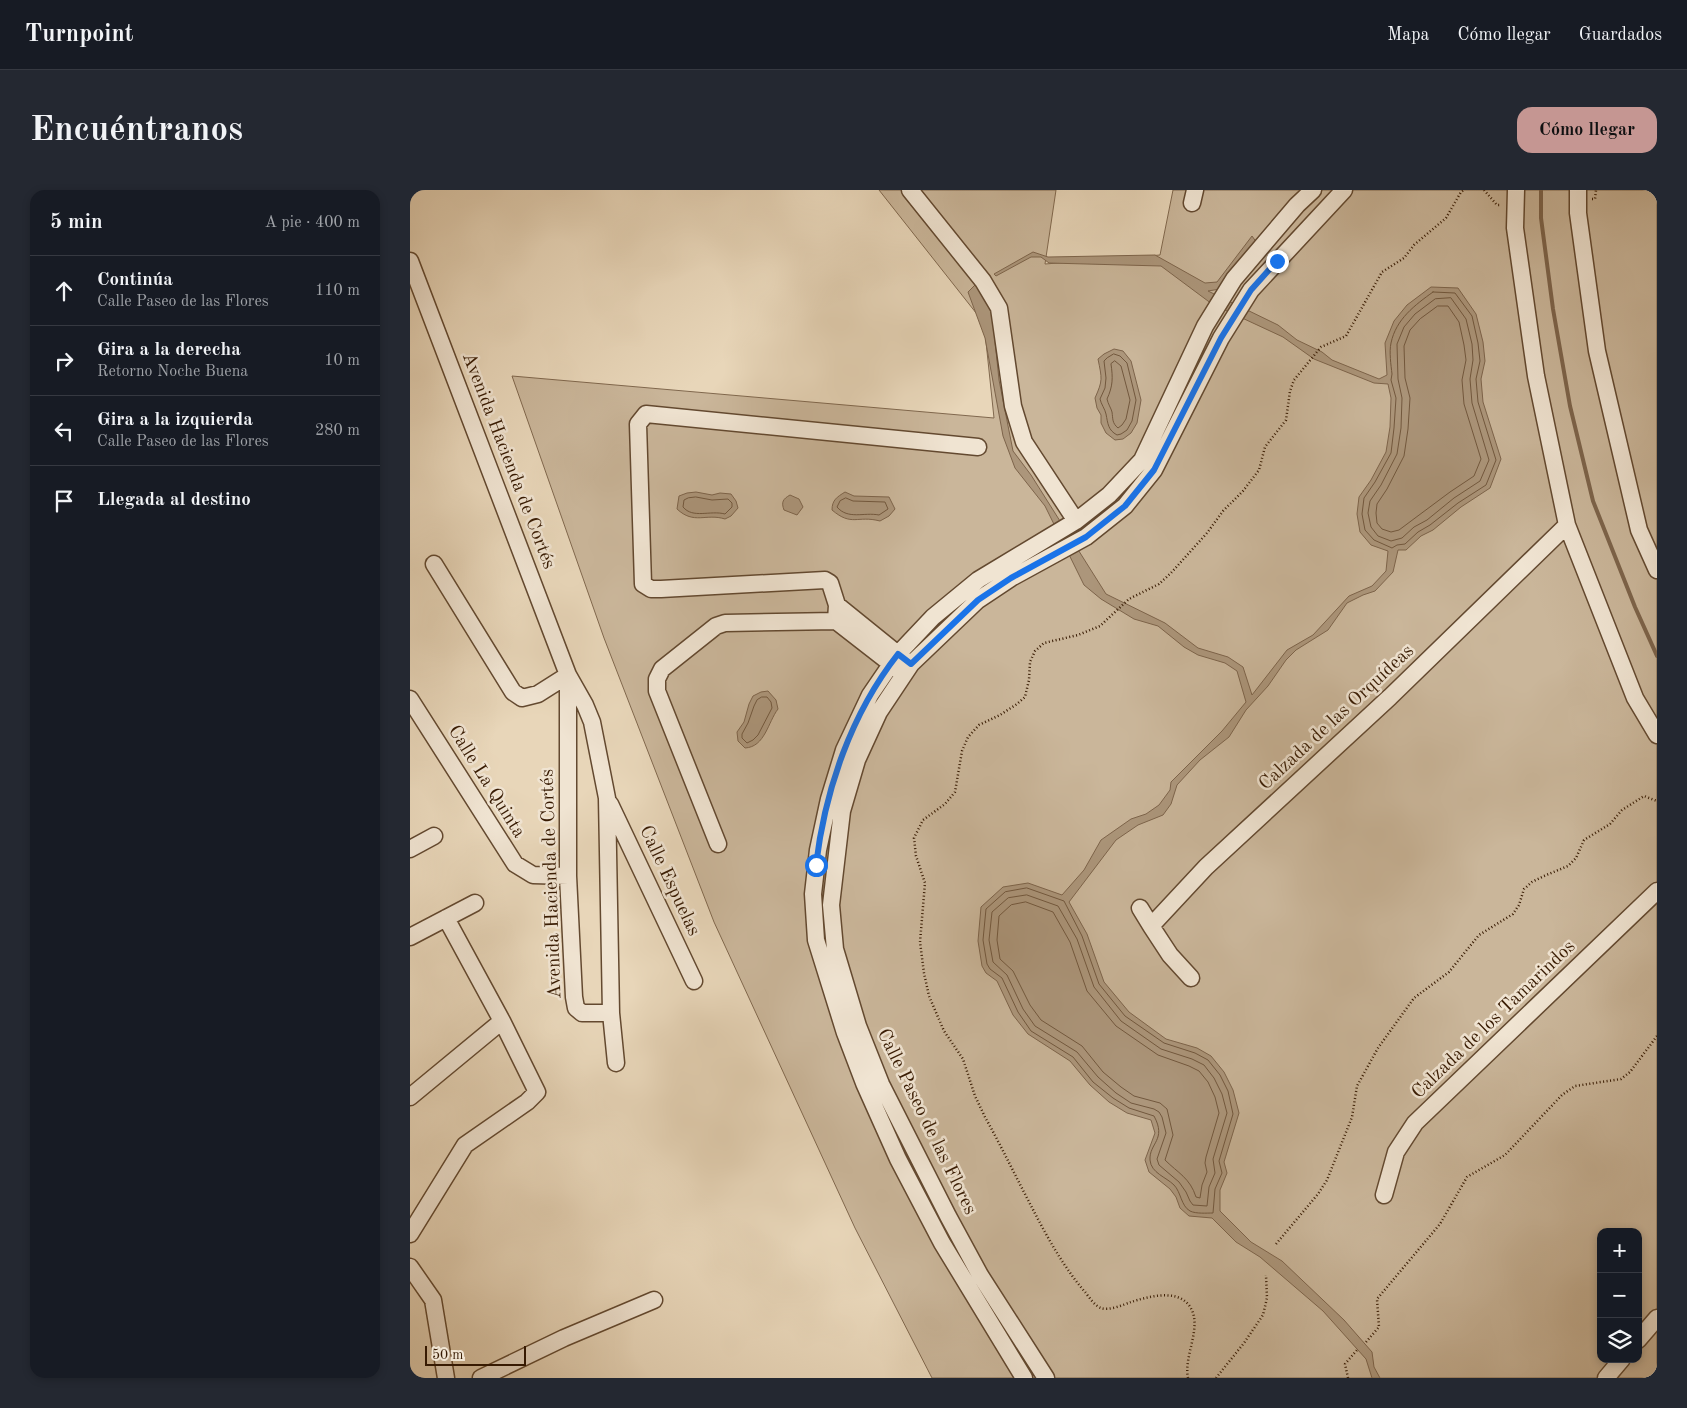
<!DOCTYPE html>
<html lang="es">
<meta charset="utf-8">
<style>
body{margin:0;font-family:"Old Standard TT",serif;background:#242831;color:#f1f3f6}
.controls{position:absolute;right:15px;bottom:15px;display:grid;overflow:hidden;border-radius:10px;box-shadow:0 2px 8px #0003}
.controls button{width:45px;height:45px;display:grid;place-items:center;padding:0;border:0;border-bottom:1px solid #363941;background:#171b24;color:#f1f3f6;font:25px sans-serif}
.scale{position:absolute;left:15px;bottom:12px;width:101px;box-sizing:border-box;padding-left:5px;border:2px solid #371a02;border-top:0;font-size:14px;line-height:18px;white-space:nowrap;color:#371a02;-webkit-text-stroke:4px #f0e4d2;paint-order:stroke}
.stop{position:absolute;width:15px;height:15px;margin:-11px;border:4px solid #1a73e8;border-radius:50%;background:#fff}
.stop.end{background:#1a73e8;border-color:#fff;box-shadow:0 1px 5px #0008}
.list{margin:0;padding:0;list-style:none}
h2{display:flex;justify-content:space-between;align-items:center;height:65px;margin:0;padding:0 20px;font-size:21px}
h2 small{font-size:16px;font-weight:400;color:#9ea1a6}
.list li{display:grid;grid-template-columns:32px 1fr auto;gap:15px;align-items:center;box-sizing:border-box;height:70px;padding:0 20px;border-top:1px solid #363941}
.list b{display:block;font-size:19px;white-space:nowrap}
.list p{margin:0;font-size:16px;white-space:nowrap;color:#9ea1a6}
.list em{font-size:16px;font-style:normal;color:#9ea1a6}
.icon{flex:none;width:28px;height:28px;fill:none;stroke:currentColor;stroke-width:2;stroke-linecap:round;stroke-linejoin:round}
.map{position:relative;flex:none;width:1247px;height:1188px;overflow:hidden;border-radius:15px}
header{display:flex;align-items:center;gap:30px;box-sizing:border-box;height:70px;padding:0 25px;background:#171b24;border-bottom:1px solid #363941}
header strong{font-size:24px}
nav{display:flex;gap:28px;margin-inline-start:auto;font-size:18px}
.intro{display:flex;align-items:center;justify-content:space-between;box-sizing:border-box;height:120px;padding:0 30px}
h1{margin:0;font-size:35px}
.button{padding:12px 22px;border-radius:15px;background:#c59692;color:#111;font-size:18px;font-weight:700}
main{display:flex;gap:30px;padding:0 30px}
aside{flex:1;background:#171b24;border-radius:15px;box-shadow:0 2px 8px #0003}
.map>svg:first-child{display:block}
.green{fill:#cab69a;stroke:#80684e;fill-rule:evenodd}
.water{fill:#ac967b;stroke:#7d644b}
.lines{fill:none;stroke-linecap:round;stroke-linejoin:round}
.shore{stroke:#72583e;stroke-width:1}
.stream{stroke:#7d644b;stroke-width:4}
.minor-casing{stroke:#634930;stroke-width:19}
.path{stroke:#371a02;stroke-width:2.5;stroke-dasharray:1 2.5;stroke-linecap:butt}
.minor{stroke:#f0e4d2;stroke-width:16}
.route{stroke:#1a73e8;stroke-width:6}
.labels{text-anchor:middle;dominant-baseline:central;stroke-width:5;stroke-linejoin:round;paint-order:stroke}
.street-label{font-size:19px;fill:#371a02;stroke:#f0e4d2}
</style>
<header>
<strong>Turnpoint</strong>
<nav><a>Mapa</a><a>Cómo llegar</a><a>Guardados</a></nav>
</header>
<div class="intro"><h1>Encuéntranos</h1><a class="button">Cómo llegar</a></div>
<main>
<aside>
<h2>5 min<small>A pie · 400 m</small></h2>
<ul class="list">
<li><svg class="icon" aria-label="ahead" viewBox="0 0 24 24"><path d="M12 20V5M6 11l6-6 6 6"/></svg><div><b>Continúa</b><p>Calle Paseo de las Flores</p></div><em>110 m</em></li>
<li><svg class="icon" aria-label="right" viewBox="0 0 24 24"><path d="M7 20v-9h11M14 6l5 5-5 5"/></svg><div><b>Gira a la derecha</b><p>Retorno Noche Buena</p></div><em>10 m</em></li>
<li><svg class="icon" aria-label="left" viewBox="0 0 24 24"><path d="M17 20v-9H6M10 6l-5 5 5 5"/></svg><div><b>Gira a la izquierda</b><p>Calle Paseo de las Flores</p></div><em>280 m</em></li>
<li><svg class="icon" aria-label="arrive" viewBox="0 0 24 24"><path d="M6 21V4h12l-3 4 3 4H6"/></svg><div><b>Llegada al destino</b></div></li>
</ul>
</aside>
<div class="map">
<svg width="1247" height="1188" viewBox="0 0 1247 1188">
<rect width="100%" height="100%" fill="#e8d6b9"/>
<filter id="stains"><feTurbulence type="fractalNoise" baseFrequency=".004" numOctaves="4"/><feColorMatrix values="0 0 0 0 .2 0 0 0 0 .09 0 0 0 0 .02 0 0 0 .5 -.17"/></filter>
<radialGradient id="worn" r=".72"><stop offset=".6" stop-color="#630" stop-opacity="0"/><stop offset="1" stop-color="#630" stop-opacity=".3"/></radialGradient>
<!-- green -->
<path class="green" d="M469 0H646L635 74 750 65 763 0H1247V1188H522L445 1038 304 732 194 448 102 186 584 228 574 133ZM1191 1042H1228V1169H1191Z"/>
<!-- water -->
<path class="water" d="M842 46 847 53 810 99 798 101 868 135 887 150 912 162 922 170 969 189 977 185 975 153 984 131 997 115 1021 97 1048 98 1066 124 1073 152 1075 171 1071 189 1073 212 1091 269 1080 298 1051 317 1023 340 1011 346 996 360H988L983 382 965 401 953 405 937 413 918 440 886 460 876 470 858 496 836 520 819 547 790 570 767 595 761 614 753 625 728 635 706 650 659 712 677 744 694 792 719 822 756 849 787 858 801 866 814 882 823 900 829 923 814 972 817 983 810 1000V1021L841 1052 872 1071 934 1130 962 1162 964 1177 970 1188H962L956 1169 913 1121 850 1067 826 1052 802 1028 779 1026 770 1018 766 1007 760 999 739 982 735 970 745 943 741 930 717 923 699 912 680 895 660 871 618 844 603 825 587 791 576 783 572 776 568 751 571 717 593 697 618 693 652 705 674 680 691 650 721 629 736 624 749 615 760 600 761 592 812 541 836 512 827 481 815 473 788 465 774 457 748 436 724 429 691 409 674 395 635 316 605 278 593 246 575 148 558 102 565 95 572 90 568 99 582 122 589 190 603 261 621 285 696 404 755 433 788 458 818 467 833 477 842 505 877 460 903 445 939 406 962 396 976 381 978 361 961 355 950 342 947 324 949 307 961 290 976 262 980 237 981 208 978 194 964 193 904 169 873 147 802 114 751 76 639 73 631 67H621L586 86 584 84 623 62 638 67 745 65 795 93 807 92Z
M704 159 713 161 721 171 731 210 727 233 721 243 713 249 705 250 696 243 691 233V225L687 218 685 208C693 190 692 189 688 169L694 164Z
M286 302 302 305 310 303 321 304 326 311 328 318 321 326 315 329C296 323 284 335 267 319L269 306 277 303Z
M435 302 444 306 479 307 485 319 479 326 470 331C447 325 442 337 422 320 422 310 427 307 435 302Z
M380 305 389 309 393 317 387 325 374 320C371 312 373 309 380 305Z
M358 501 366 510 368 519C358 532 355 557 335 558L328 551 327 542 334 532 339 514 343 506 351 502Z"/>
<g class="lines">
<!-- shore -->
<path class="shore" d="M1023 102 1045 103 1062 126 1068 153 1070 171 1066 189 1068 212 1086 270 1076 295 1048 313 1020 335 1008 342 995 354 987 355 982 358 964 350 955 340 952 324 954 308 965 292 981 263 984 238 986 208 981 190 982 184C981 175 979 162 981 153 986 129 1005 115 1023 102Z
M1041 108 1056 129 1062 154 1063 170 1060 189 1062 213 1079 270 1070 291 1044 308 1017 330 1004 337 992 348 981 351 968 346 961 337 958 323 960 311 971 295 987 264 991 238 992 208 988 189 987 154 994 137 1005 124 1025 109Z
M1028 116H1038L1049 132 1054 155 1056 170 1052 190 1054 214 1071 269 1064 286 1040 302 989 340 981 342 972 339 967 333 966 323 967 314 977 299 994 266 998 239 1000 208 995 188 994 156 1000 140 1010 129Z
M704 164 710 166 717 173 726 210 722 231 717 240 711 244 707 245C698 240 698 234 696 224 695 219 691 214 690 209L695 198 696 188 694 171 697 168Z
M705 171 711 176 720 210 716 229 712 235 708 238C702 233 703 229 702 222 701 218 698 214 697 209 703 196 703 188 701 174Z
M286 307 302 310 318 309 322 313V317L315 324C300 320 283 329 273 317L274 310 278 308Z
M436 308 443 311 475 312 478 319 469 325C454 322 438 330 427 317L430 311Z
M352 507H357L361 512 362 518 348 545 343 550 337 553 332 548V544L338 533 344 516 347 510Z
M617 698 654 711 672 746 689 794 715 826 754 853 785 863 798 870 810 885 818 901 823 924 809 971 812 983 805 999 803 1023C797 1023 786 1024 780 1021 771 1016 771 1002 764 995 756 987 741 983 740 970 739 953 757 950 744 926L719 918 703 908 683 892 663 867 621 841 608 822 592 788 580 779 577 774 573 750 576 719 595 702Z
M617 705 648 716 667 749 684 797 711 831 751 859 782 869 794 875 804 888 812 904 817 923 803 969 805 983 799 997 797 1016 783 1015 780 1011 776 1002 769 992 749 975 747 969 756 943 752 927 749 922 744 919 721 913 706 903 688 887 667 862 625 836 613 819 597 785 583 772 579 750 582 722 598 708Z
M616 712 643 722 660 752 677 801 706 836 748 865 779 876 789 881 798 892 805 907 809 923 796 967 795 973 797 982 792 995 790 1008 786 1007C780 988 768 983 755 970L763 945 757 919 750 913 724 906 711 897 693 882 672 856 631 830 620 815 603 781 590 769 587 750 589 726 601 715Z"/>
<!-- stream -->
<path class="stream" d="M1131 0V28L1143 119 1160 216 1183 311 1225 417 1247 466"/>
<!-- minor casing -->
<g class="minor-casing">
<path id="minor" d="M500 0 573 91 589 118 603 216 614 252 666 331
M1106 0 1105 38 1126 186 1157 335 1225 508 1247 545
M1168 0V23L1187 161 1229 340 1247 380
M782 13 785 0
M0 71 158 485V686L164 807 166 818 172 823H201
M24 374 103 502 112 508 128 504 158 485 175 515 182 532 197 608 201 823 206 873
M427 415 495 470
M426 431 427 415 420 393 415 390 251 399H241L233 394 228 234 236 224 568 257
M426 431 489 480
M0 509 105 674 123 685 158 686
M200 614 284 791
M308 654 247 501V489L252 479 306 436 315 433 426 431
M0 659 24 646
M730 718 741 736 796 677 980 507 1157 335
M741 736 760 765 781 788
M0 747 65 713
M0 907 92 831
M974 1005 986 962 1005 933 1247 701
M0 1044 55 955 117 912 127 902 92 831 36 728
M0 1077 23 1110 36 1188
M1228 1150 1247 1128
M71 1188 154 1148 244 1110
M614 1188 532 1053 488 969 454 893 435 843 406 750 403 704 408 660 419 609 434 560 460 505 488 464 523 427 568 390 666 331 699 305 732 270 795 136 824 89 887 15 903 0
M636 1188 570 1085 538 1026 471 894 448 836 425 759 421 715 432 621 447 570 469 522 501 474 568 410 601 388 676 347 715 316 744 280 811 148 841 100 934 0
M1196 1188 1212 1169"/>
</g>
<!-- path -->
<path class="path" d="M1074 0 1087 15H1091
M1182 9H1185L1186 0
M866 1054 908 1004 917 990 942 927 947 896 968 858 1004 808 1039 782 1069 745 1103 724 1109 715 1114 699 1122 692 1134 686 1158 676 1166 668 1174 650 1200 634 1212 620 1234 606 1247 611
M956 1152 969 1137 967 1109 1030 1034 1057 987 1095 965 1152 905 1165 896 1211 889 1220 882 1247 846
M778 1188C773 1165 795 1134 778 1114 765 1099 737 1107 721 1112 713 1115 699 1121 691 1118 685 1116 679 1107 675 1102 651 1074 634 1041 617 1008 603 981 590 954 575 927L565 906 553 869 534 841 519 806 514 783 510 752 515 693 506 666 504 648 513 630 535 614 545 602 552 561 558 547 569 535 590 525 607 514 615 507 619 490 620 472 625 461 634 453 668 445 690 436 719 409 749 394 761 383 797 343 813 321 833 301 849 280 855 257 876 230 880 201 884 190 911 157 936 146 972 82 994 68 1004 55 1036 28 1051 2 1054 0
M806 1188 834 1153 853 1125 857 1108 856 1085
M938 1188 935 1174 947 1160"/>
<!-- minor -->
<use href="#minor" class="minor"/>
</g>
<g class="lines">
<!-- route -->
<path class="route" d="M406 675C415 600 441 524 488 464L501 474 568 410 601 388 676 347 715 316 744 280 811 148 841 100 867 71"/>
</g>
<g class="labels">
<!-- street labels -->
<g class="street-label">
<text transform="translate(98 271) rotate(69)">Avenida Hacienda de Cortés</text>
<text transform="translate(927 528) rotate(-43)">Calzada de las Orquídeas</text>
<text transform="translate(76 592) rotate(58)">Calle La Quinta</text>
<text transform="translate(259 691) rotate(65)">Calle Espuelas</text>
<text transform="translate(142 694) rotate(-92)">Avenida Hacienda de Cortés</text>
<text transform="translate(1084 830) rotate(-44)">Calzada de los Tamarindos</text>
<text transform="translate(516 932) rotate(64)">Calle Paseo de las Flores</text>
</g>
</g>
<rect width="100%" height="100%" filter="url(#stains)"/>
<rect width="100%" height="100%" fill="url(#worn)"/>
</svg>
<div class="controls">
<button>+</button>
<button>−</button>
<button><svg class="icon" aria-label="layers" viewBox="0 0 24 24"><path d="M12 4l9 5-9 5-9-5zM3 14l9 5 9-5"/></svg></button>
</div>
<div class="scale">50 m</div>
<div class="stop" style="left:406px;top:675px"></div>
<div class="stop end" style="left:867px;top:71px"></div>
</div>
</main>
